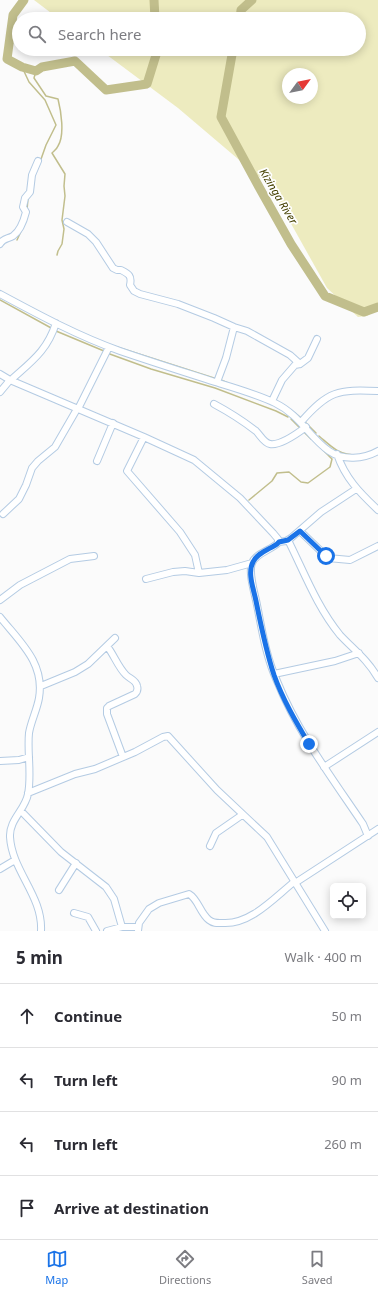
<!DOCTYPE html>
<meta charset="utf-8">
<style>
body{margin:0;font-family:"Noto Sans",sans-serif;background:#f7f7f7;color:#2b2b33}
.controls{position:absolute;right:12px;bottom:12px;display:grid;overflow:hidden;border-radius:6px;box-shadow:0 2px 10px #0003}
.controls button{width:36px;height:36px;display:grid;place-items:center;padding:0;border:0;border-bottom:1px solid #e1e1e2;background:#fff;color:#2b2b33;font:20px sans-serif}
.compass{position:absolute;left:282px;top:68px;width:36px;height:36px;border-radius:50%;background:#fff;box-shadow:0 2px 10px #0003;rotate:57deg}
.stop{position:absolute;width:12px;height:12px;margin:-9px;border:3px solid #1a73e8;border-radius:50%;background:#fff}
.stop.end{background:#1a73e8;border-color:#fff;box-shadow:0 1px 4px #0008}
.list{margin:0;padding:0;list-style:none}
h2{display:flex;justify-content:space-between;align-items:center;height:52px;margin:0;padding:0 16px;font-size:17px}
h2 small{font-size:13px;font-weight:400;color:#7c7c81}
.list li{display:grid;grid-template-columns:26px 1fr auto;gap:12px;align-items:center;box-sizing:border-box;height:64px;padding:0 16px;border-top:1px solid #e1e1e2}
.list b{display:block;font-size:15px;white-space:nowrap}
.list em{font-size:13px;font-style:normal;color:#7c7c81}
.icon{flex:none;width:22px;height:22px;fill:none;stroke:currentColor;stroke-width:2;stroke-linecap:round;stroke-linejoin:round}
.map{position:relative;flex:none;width:378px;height:931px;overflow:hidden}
.search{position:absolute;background:#fff;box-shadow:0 2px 10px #0003;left:12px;right:12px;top:12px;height:44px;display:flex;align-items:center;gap:10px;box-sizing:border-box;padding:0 14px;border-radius:22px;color:#7c7c81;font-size:15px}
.sheet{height:308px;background:#fff}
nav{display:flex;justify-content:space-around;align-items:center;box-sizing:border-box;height:56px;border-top:1px solid #e1e1e2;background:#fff;font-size:11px;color:#7c7c81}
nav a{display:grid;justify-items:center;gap:2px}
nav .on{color:#1a73e8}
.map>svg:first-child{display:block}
.green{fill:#edebbf;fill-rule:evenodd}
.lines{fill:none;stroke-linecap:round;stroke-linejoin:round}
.stream{stroke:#c1be8c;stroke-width:1.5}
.river{stroke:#c1be8c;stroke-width:9}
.minor-casing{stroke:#b4cbe3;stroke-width:8}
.minor{stroke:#fff;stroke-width:6}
.route{stroke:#1a73e8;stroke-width:5}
.labels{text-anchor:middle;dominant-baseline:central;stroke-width:3.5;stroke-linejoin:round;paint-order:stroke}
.water-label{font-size:11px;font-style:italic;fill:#454000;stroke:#fff}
</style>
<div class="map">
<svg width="378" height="931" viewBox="0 0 378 931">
<rect width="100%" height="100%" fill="#fbfbfb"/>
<!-- green -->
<path class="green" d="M34 0H378V309L367 316 358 317 327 288 270 186 178 108 99 49H359V19H59ZM288 74H312V98H288Z"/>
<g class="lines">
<!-- stream -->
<path class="stream" d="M22 67 29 82 45 100 56 125 46 145 40 162
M36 71 34 78 46 96 58 99C61 111 65 135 58 146 57 149 54 151 52 153L65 174 64 186 65 196 62 220 64 229 62 244 58 251 57 255
M27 210 28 198
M17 240 22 229
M0 300 53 329
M56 331 104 351
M114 346 217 379
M107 353 151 369 215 388 276 411 288 417
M221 380 228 383
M295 413 300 417
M291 419 301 429
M305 422 316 433
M304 432 311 439
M319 436C332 447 338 455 357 455
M249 500 272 481 277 473 289 472 301 482 308 483 330 467 332 459 323 450"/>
<!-- river -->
<path class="river" d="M24 0 13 15 7 59 22 67 36 71 42 67 75 61 106 90 147 84 156 55V49
M154 0 155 19
M240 19 241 10 252 0
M233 49 221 117 259 187 291 244 325 296 364 312 378 307"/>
<!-- minor casing -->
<g class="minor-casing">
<path id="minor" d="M67 222 88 234 96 242 113 268 117 270H121C129 274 132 276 130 285L134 291 140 294 178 304 214 318 234 327 247 331 290 355 300 364
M0 244C3 238 8 239 13 236 20 231 24 220 26 212L23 207 25 198 30 192 32 175 38 161
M0 294C39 315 78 336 120 351 152 362 184 372 215 382 235 388 256 394 275 403 300 415 309 437 329 451 343 461 364 459 378 451
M0 374 10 380 144 437 194 460 240 498 273 533 278 539V543C271 550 256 553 252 563 248 573 255 594 257 605 262 630 266 657 277 681 298 733 332 778 363 824L368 836
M11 380C32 361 47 351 56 323
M217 382 226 358 234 327
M0 392 10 380
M272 401 282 380 295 365 300 364 308 358 317 339
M214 404C229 412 243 421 256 431 260 435 264 443 270 444 280 446 298 433 306 427
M78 409 109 347
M301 422C328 391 338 389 378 391
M144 437 127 471 180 532 195 555 199 573
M337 454C345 478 360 493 378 510
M97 461 113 423
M3 514 19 499 26 485 32 468 38 461 55 447 77 409
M300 531 328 558 350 560 378 546
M288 540C304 572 317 607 340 635 354 650 367 659 378 678
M279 542 286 541 291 538 321 512 356 489
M146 579 173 572 185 571 199 573 227 570 252 563
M0 600 20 585 70 559 94 556
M0 617C20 642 45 663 39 698 37 710 31 721 29 733 27 753 32 774 28 794 25 810 9 820 10 837 12 871 43 896 41 931
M107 646C114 655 118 667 126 675 130 679 136 680 137 686 138 689 137 692 135 694L109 706 107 708V714L123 757
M274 674 335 661 359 653
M41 686 75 672 88 664 115 638
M0 761 19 760 29 757
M324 767 378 732
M28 793 75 774 95 769 135 752 163 737 168 736 217 790 267 837 325 931
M21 811 61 852 106 887 114 899 122 927
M210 846 216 833 242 815
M0 869 15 860
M295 883 378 829
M59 890 76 863
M74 913 88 917 96 931
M107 931 122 927H138
M138 931 139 923 149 909 159 903 189 894C198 899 200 913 209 920 214 924 218 923 224 923 251 924 274 898 294 882"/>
</g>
<!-- minor -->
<use href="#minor" class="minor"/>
</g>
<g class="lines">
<!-- route -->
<path class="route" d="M309 744C296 722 283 700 274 675 266 651 261 626 256 601 254 590 247 573 253 562 257 553 270 549 277 544L279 542 288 540 300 531 326 556"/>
</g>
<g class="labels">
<!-- water labels -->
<g class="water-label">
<text transform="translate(279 196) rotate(59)">Kizinga River</text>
</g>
</g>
</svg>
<div class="controls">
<button><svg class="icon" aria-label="locate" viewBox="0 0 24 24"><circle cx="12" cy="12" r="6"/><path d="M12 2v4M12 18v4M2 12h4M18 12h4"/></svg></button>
</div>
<svg class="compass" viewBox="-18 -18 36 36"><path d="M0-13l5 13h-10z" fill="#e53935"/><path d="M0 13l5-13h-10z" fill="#7c7c81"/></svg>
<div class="stop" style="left:326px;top:556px"></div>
<div class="stop end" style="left:309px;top:744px"></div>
<div class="search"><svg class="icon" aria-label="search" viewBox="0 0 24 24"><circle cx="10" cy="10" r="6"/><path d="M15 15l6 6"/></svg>Search here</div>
</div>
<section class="sheet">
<h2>5 min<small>Walk · 400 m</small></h2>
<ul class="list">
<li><svg class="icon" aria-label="ahead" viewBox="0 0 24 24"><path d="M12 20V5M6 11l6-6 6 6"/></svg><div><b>Continue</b></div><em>50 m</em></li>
<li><svg class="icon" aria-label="left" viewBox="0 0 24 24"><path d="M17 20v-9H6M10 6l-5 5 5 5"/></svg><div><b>Turn left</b></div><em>90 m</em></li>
<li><svg class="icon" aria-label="left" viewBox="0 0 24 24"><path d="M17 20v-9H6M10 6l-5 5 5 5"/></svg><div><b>Turn left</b></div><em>260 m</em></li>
<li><svg class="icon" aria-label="arrive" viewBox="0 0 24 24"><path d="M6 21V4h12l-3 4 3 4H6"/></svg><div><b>Arrive at destination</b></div></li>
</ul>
</section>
<nav>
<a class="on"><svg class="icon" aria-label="map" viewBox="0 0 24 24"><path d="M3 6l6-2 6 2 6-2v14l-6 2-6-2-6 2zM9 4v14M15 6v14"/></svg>Map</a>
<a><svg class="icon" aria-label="directions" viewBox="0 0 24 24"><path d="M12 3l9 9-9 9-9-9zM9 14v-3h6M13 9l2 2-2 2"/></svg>Directions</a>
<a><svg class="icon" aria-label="saved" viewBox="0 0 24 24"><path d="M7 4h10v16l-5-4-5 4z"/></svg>Saved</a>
</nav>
